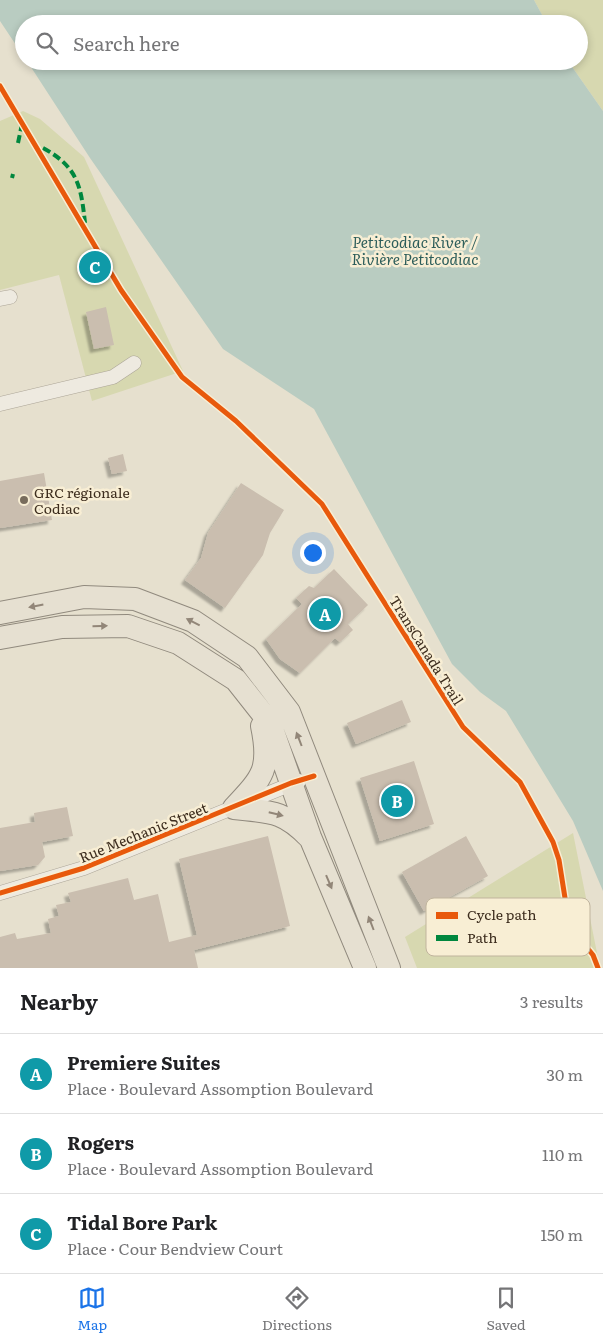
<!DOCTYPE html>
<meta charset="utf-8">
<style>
body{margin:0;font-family:Literata,serif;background:#f6f6f6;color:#202124}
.you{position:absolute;left:312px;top:552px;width:18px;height:18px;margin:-12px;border:4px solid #fff;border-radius:50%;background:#1a73e8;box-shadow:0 0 0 8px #1a73e833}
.badge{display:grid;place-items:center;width:32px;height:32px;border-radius:50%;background:#1a73e8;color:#fff;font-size:16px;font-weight:700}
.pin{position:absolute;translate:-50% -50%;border:2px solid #fff;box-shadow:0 1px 5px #0006}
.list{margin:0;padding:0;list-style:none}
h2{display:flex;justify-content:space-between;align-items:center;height:65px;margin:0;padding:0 20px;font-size:21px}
h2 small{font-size:16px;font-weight:400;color:#757577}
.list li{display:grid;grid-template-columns:32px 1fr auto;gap:15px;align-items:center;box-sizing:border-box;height:80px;padding:0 20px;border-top:1px solid #e0e0e0}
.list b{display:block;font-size:19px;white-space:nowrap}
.list p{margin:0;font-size:16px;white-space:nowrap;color:#757577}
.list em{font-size:16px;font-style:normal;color:#757577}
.icon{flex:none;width:28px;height:28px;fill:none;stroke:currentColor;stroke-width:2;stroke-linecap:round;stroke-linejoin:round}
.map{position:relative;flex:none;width:603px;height:968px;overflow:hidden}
.search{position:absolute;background:#fff;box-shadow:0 2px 8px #0003;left:15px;right:15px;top:15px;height:55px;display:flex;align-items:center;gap:12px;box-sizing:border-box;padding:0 18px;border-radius:28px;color:#757577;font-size:19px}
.sheet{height:305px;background:#fff}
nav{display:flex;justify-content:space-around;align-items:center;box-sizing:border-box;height:70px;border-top:1px solid #e0e0e0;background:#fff;font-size:14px;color:#757577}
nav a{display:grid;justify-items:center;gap:2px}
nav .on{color:#1a73e8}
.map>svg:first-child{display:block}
.green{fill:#d7d8b0}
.water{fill:#b9ccc1}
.building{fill:#cabeaf;filter:url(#shadow)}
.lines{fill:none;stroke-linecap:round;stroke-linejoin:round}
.minor-casing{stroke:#aca597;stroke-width:15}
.primary-casing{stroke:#918a7e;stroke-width:24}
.minor{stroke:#eeeae0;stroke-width:14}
.primary{stroke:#e6e0d1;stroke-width:22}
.quiet{stroke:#00873e;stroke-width:4;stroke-dasharray:8 4;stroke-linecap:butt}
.cycleway-casing{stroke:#f8eed4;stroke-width:8}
.cycleway{stroke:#e8590c;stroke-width:5}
.oneway{fill:#928678}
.poi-dot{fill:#786c5c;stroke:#f8eed4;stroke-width:2}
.labels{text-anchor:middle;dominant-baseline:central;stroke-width:5;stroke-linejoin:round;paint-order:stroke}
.poi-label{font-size:14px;fill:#3d2d1e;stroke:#f8eed4;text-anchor:start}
.street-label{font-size:14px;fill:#3d2d1e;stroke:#f8eed4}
.water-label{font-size:15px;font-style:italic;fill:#2c5d5a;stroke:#f8eed4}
.key{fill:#f8eed4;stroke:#c0b49d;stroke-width:1}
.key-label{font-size:14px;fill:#3d2d1e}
</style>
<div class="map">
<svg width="603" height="968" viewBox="0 0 603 968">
<defs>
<filter id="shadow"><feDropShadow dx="-4" dy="4" stdDeviation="1" flood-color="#0004"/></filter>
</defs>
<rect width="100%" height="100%" fill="#e6e0ce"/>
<!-- green -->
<path class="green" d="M534 0H603V111L568 61H579V24H547Z
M23 111 40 119 84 157 183 371 92 401 59 275 0 290V121Z
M573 833 600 968H417L405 937Z"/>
<!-- water -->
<path class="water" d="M0 0H534L547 24H24V57L0 21Z
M27 61H568L603 111V891L573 821 506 711 480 692 452 664 314 409 223 349 90 158Z"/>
<!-- building -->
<path class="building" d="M106 307 114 345 94 349 86 312Z
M123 454 127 471 112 474 108 458Z
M44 473 52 520 0 528V481Z
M241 483 284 510 270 533 263 555 225 608 185 580 201 558 208 533Z
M334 569 368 605 348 624 353 630 340 642 335 638 300 673 280 659 266 639 302 604 296 598 309 586 314 588Z
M402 700 411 722 356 744 347 723Z
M414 761 434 824 380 841 360 778Z
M67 807 73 836 42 842 45 857 38 865 0 871V828L35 822 34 813Z
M268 836 290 926 194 950 198 968H0V937L15 933 17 939 51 933 48 919 59 916 56 905 71 902 68 893 128 878 134 900 158 894 169 942 197 935 179 859Z
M466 836 488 876 424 911 402 872Z"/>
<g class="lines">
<!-- minor casing -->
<g class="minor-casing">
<path id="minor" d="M0 299 10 297
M0 404 113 377 134 363
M0 893 84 868 299 781"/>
</g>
<!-- primary casing -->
<g class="primary-casing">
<path id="primary" d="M0 613 84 597 135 599 193 621 247 657 289 712 389 968
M0 638 62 627 128 626 178 643 236 680 270 723 310 837 365 968
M234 808C263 777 271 769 262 726
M234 808C270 812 283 810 309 837"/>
</g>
<!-- minor -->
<use href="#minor" class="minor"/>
<!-- primary -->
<use href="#primary" class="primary"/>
<!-- quiet -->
<path class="quiet" d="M18 143 22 124
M43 148C78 167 81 186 85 223
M12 178 13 174"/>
<!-- cycleway casing -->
<g class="cycleway-casing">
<path id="cycleway" d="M0 86 121 290 182 377 236 421 322 504 463 727 520 782 553 842 559 860 568 917 575 933 593 955 598 968
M0 893 84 868 291 783 314 776"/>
</g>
<!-- cycleway -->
<use href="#cycleway" class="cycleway"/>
</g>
<!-- one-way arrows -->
<defs><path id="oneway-solid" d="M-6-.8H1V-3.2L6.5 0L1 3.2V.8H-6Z" transform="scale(1.25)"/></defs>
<g class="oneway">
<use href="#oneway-solid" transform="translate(36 606) rotate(169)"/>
<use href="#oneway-solid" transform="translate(193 622) rotate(-153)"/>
<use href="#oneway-solid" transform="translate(100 626) rotate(-1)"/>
<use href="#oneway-solid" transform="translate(299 739) rotate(-111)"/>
<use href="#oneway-solid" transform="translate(276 814) rotate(14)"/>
<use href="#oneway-solid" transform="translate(329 882) rotate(67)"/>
<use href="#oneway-solid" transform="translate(371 923) rotate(-111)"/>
</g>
<!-- markers -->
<circle class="poi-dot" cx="24" cy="500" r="5"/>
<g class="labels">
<!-- poi labels -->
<g class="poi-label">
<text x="34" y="492">GRC régionale<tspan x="34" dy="16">Codiac</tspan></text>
</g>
<!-- street labels -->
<g class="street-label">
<text transform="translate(427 650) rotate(58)">TransCanada Trail</text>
<text transform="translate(143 832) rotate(-22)">Rue Mechanic Street</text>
</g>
<!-- water labels -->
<g class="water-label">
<text x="415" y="241">Petitcodiac River /<tspan x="415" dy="17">Rivière Petitcodiac</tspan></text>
</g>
</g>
<!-- legend -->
<rect x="426" y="898" width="164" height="58" rx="8" class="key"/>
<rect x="436" y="912" width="22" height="7" fill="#e8590c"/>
<rect x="436" y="935" width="22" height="6" fill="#00873e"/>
<g class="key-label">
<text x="467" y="920">Cycle path</text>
<text x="467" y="943">Path</text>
</g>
</svg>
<div class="you"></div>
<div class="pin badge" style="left:325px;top:614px;background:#0f9aa8">A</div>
<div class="pin badge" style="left:397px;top:801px;background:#0f9aa8">B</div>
<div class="pin badge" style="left:95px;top:267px;background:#0f9aa8">C</div>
<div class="search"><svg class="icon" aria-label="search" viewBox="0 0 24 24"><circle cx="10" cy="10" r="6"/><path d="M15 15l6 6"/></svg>Search here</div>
</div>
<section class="sheet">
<h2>Nearby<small>3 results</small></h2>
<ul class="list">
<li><span class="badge" style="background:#0f9aa8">A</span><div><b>Premiere Suites</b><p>Place · Boulevard Assomption Boulevard</p></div><em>30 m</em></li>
<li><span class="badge" style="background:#0f9aa8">B</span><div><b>Rogers</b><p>Place · Boulevard Assomption Boulevard</p></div><em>110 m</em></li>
<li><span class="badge" style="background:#0f9aa8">C</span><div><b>Tidal Bore Park</b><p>Place · Cour Bendview Court</p></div><em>150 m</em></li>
</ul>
</section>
<nav>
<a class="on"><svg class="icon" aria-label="map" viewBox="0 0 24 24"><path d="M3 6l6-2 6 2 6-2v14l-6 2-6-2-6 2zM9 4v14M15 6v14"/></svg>Map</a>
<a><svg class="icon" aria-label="directions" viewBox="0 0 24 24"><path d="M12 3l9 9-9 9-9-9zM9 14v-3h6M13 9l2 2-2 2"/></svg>Directions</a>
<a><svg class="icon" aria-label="saved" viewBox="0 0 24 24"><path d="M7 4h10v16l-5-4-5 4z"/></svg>Saved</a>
</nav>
